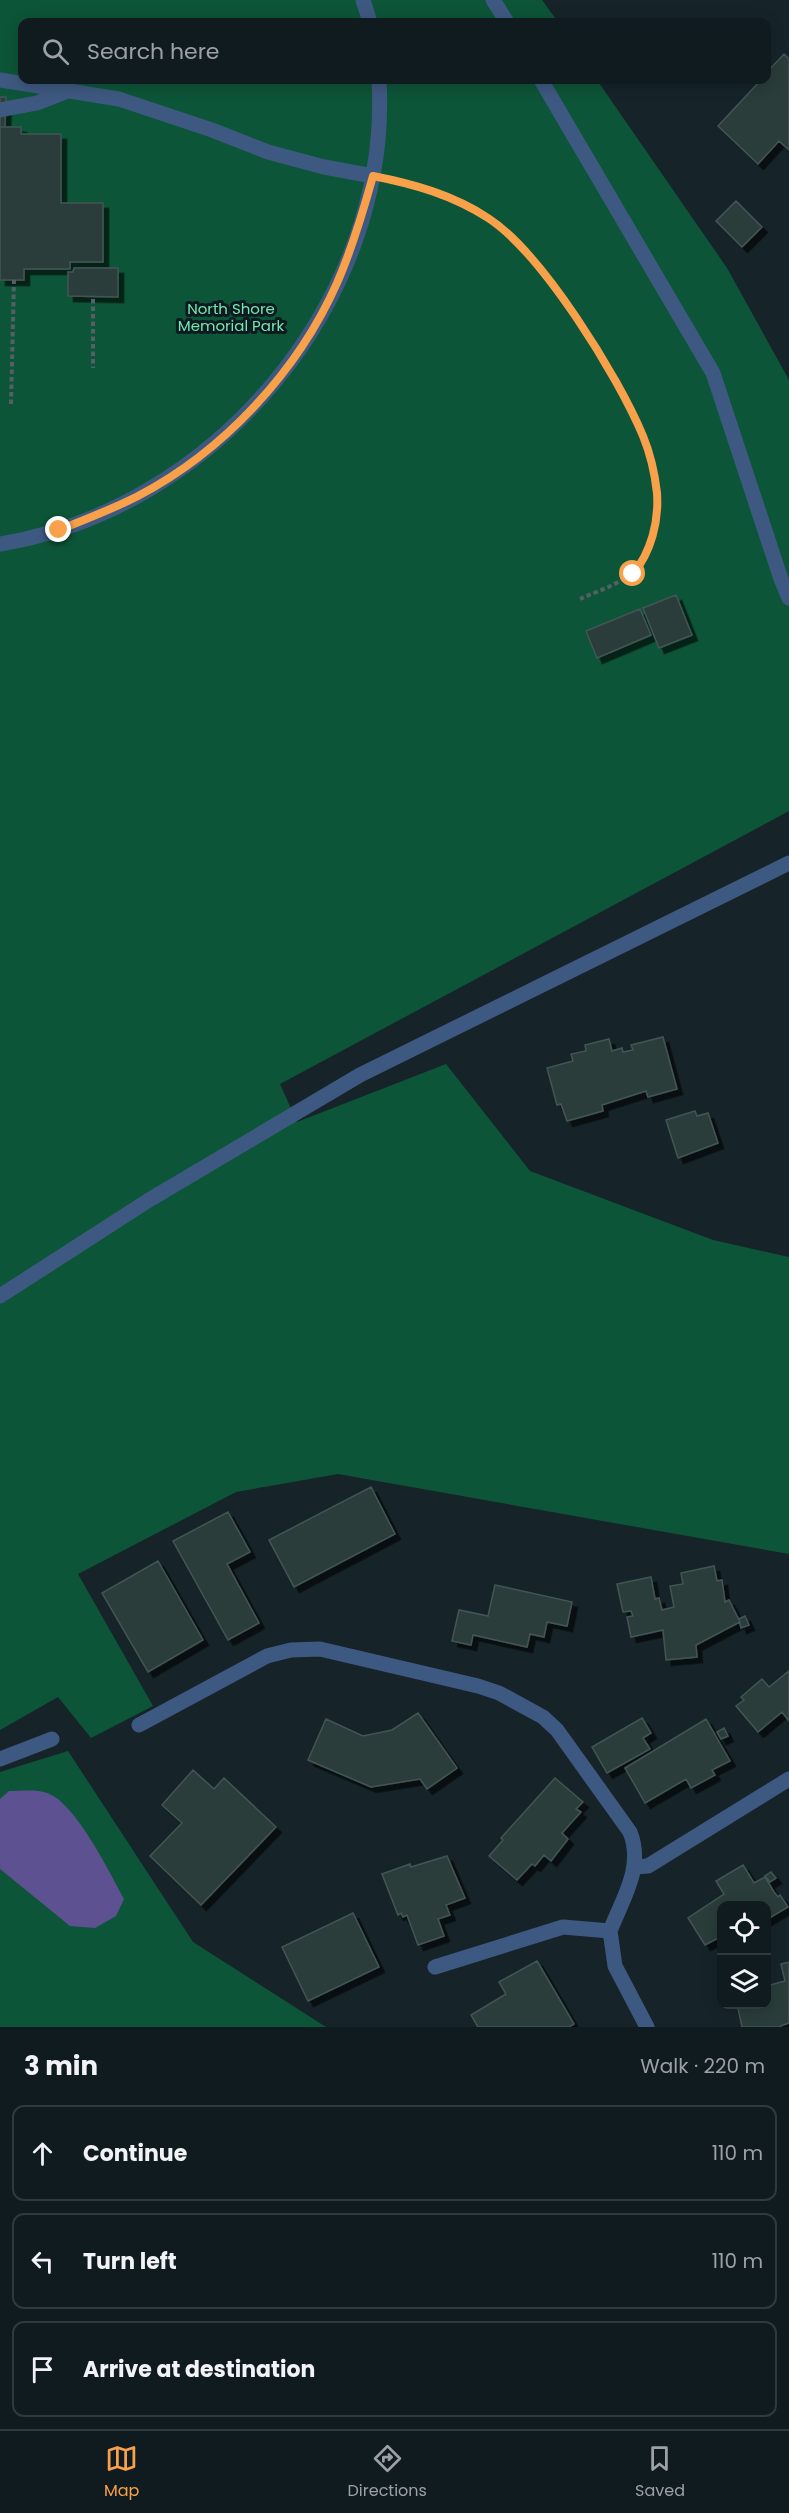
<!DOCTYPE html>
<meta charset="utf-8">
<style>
body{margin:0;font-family:Poppins,sans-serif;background:#192429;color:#f1f3f6}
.controls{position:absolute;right:18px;bottom:18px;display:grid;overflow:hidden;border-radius:12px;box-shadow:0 3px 15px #0003}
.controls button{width:54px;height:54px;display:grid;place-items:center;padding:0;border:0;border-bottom:2px solid #30393e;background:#101b20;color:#f1f3f6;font:30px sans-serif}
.stop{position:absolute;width:18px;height:18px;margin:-14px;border:4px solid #f8a14a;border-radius:50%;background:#fff}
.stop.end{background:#f8a14a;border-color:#fff;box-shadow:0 2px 6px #0008}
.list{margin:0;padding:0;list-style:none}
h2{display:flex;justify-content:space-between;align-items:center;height:78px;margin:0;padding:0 24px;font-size:26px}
h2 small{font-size:20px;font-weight:400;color:#9ca1a5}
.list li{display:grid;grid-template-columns:39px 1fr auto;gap:18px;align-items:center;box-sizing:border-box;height:96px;margin:0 12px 12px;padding:0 12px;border:2px solid #30393e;border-radius:12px}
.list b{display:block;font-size:22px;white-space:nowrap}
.list em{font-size:20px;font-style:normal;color:#9ca1a5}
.icon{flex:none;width:33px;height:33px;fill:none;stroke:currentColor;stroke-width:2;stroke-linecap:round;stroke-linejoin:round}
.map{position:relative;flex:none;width:789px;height:2027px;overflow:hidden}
.search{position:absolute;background:#101b20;box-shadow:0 3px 15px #0003;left:18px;right:18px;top:18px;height:66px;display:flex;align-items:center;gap:15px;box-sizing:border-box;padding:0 21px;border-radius:12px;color:#9ca1a5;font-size:22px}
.sheet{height:402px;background:#101b20}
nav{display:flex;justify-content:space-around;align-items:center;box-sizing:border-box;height:84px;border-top:2px solid #30393e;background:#101b20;font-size:16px;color:#9ca1a5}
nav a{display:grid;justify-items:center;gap:3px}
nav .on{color:#f8a14a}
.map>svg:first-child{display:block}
.green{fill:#0d5538}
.water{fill:#5e5192}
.building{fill:#2b3c3b;stroke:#435554;stroke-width:1.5;filter:url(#shadow)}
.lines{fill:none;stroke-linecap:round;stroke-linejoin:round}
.path{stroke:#546065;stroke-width:4;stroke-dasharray:4.5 3;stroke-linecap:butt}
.minor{stroke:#3e5981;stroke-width:15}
.route{stroke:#f8a14a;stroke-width:8}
.labels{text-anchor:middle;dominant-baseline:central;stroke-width:6;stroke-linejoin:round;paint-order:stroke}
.park-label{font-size:15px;fill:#75e8b0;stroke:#0d1b21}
</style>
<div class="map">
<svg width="789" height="2027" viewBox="0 0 789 2027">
<defs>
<filter id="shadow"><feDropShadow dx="5.5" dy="5.5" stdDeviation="0" flood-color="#0009"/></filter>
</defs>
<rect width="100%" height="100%" fill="#16242a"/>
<!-- green -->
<path class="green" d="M0 0H542L558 22H22V80H597L727 268 789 380V811L280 1084 297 1122 446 1064 530 1171 713 1240 789 1257V1554L338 1474 236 1492 78 1574 153 1706 91 1738 58 1697 0 1730Z
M68 1751 193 1942 326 2027H0V1772Z"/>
<!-- water -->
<path class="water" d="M9 1791C21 1791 36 1789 47 1793 75 1802 110 1873 124 1899L116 1916 95 1928 70 1926 0 1869V1799Z"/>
<!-- building -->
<path class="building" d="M784 54 789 59V150L779 141 758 164 718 126 761 80H766V73Z
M0 97H6L5 127H0Z
M0 127H21V134H61V203H103V262H70V269H24V280H0Z
M736 201 762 227 742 247 716 221Z
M74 268H118V297L68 296V272H73Z
M676 595 692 635 659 648 643 608Z
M640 609 651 635 597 658 586 631Z
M663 1037 677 1089 648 1097 646 1091 602 1105 603 1111 567 1121 561 1104 557 1105 547 1068 573 1061 571 1054 586 1051 585 1045 609 1039 612 1051 622 1048 623 1052 633 1050 631 1045Z
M695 1111 697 1116 708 1113 718 1143 678 1158 666 1120Z
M371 1487 395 1534 294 1587 269 1540Z
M228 1512 250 1552 227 1564 259 1623 228 1640 173 1541Z
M158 1561 203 1640 148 1672 102 1593Z
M714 1566 717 1581 722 1580 725 1602 729 1600 740 1622 696 1645 697 1657 666 1660 663 1630 631 1637 627 1617 633 1616 631 1611 623 1612 617 1584 651 1577 655 1599 659 1598 662 1610 674 1607 670 1586 683 1584 681 1573Z
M495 1585 572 1602 567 1626 547 1622 544 1637 530 1634 527 1647 473 1635 471 1645 452 1641 459 1610 488 1616Z
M745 1616 749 1625 741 1628 739 1619Z
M789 1671V1721L782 1712 758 1732 736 1706 744 1700 741 1697 762 1679 769 1687Z
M418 1713 457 1768 427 1789 420 1779 371 1787 308 1760 326 1719 363 1736 392 1730Z
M642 1718 651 1733 643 1738 650 1749 607 1773 592 1747Z
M706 1719 730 1761 712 1770 715 1775 691 1788 686 1779 645 1803 625 1768Z
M724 1728 728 1736 721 1739 717 1732Z
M193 1770 214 1789 224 1778 276 1827 201 1905 150 1856 182 1823 162 1805Z
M555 1778 583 1802 576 1809 581 1812 562 1833 568 1839 551 1861 544 1855 535 1866 532 1864 517 1880 489 1856 503 1840 501 1838Z
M447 1856 465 1898 446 1905 450 1915 438 1919 444 1936 418 1945 407 1915 403 1917 401 1913 398 1915 382 1874 410 1864 411 1867Z
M743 1865 754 1883 765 1877 774 1892 778 1897 780 1895 788 1907 766 1920V1906H722V1936L705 1945 688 1918 724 1894 716 1881Z
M771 1872 776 1878 770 1882 765 1876Z
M353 1913 379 1967 308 2001 282 1947Z
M537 1961 574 2024 569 2027H478L471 2015 506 1994 499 1982Z
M789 1962V2023L778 2027H742L737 2004H766V1986L785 1981 781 1964Z"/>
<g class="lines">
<!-- path -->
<path class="path" d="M395 180C435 188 474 206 505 232 526 249 542 272 558 294 589 338 621 385 642 435 656 467 664 529 645 559 631 581 602 589 580 599
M93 299V368
M11 404 14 280"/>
<!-- minor -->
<path class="minor" d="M363 0 370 22
M493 0 507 22
M0 80 119 99 212 130 268 152 324 167 373 176
M541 80 713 373 781 579 789 598
M0 110 37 103 70 90
M0 544C216 509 392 299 379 80
M0 1296 149 1200 360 1075 789 863
M139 1725 267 1656 291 1650 320 1649 478 1686 499 1693 543 1717 557 1730 630 1832C644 1867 623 1898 610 1931
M0 1759 52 1739
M635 1867 648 1866 789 1779
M610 1931 615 1966 647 2027
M435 1967 563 1927 610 1931"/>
</g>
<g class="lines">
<!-- route -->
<path class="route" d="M59 530C86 519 113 509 138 496 224 451 298 371 337 283 352 249 363 212 373 176 414 184 453 195 488 218 542 253 618 376 643 436 650 453 655 475 657 493 659 522 651 552 633 574"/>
</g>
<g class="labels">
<!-- park labels -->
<g class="park-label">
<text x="231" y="308">North Shore<tspan x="231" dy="17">Memorial Park</tspan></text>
</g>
</g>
</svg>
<div class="controls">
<button><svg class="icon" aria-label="locate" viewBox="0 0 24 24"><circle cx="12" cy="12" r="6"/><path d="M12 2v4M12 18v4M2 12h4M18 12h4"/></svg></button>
<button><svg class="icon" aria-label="layers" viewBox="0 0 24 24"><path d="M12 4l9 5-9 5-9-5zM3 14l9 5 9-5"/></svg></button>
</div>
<div class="stop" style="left:633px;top:574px"></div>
<div class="stop end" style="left:59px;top:530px"></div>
<div class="search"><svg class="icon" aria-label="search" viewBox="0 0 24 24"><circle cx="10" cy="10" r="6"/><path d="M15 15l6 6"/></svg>Search here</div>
</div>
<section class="sheet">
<h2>3 min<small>Walk · 220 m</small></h2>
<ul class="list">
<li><svg class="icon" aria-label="ahead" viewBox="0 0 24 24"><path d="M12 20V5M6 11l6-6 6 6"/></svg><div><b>Continue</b></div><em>110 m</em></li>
<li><svg class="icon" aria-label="left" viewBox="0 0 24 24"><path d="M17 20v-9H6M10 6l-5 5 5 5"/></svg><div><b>Turn left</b></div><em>110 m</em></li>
<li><svg class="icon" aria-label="arrive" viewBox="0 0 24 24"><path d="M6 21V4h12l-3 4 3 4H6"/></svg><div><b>Arrive at destination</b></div></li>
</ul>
</section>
<nav>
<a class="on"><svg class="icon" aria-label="map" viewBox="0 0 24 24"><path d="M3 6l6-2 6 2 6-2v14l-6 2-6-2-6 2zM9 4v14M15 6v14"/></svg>Map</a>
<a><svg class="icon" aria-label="directions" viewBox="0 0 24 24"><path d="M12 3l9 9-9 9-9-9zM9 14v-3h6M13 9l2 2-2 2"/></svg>Directions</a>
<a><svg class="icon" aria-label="saved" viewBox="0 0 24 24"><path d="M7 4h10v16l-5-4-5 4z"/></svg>Saved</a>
</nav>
